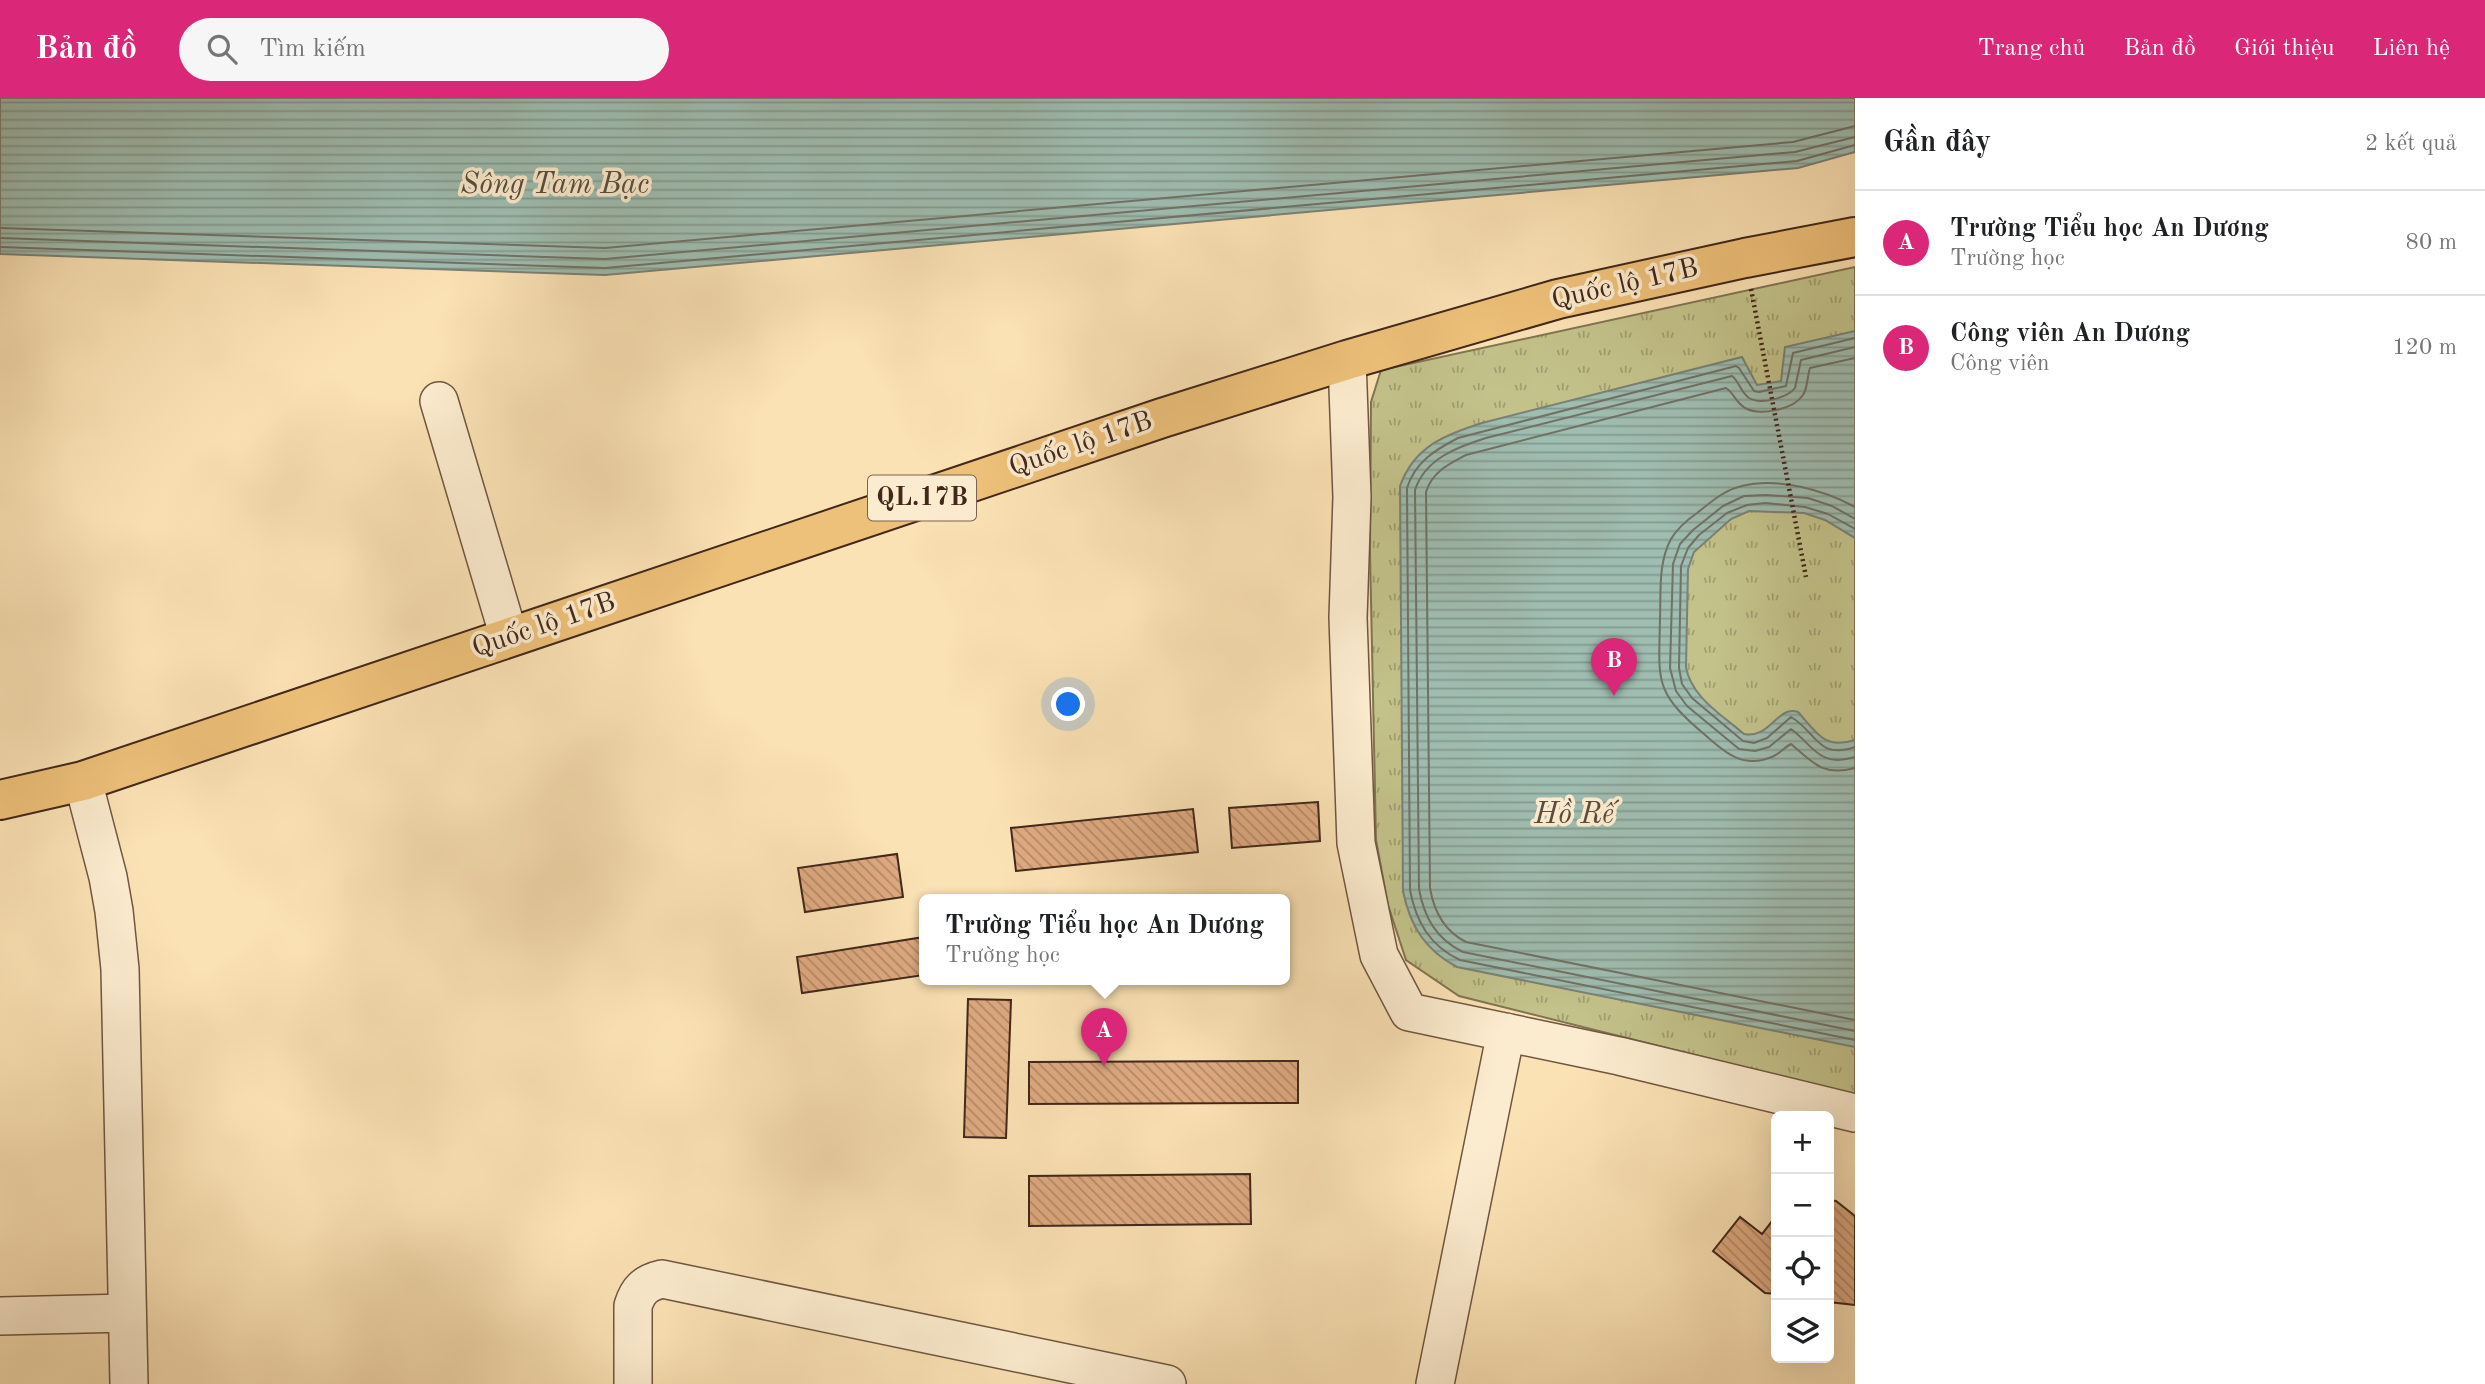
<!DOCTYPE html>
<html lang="vi">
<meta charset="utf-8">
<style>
body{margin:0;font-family:"Old Standard TT",serif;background:#f6f6f6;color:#202124}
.controls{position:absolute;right:21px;bottom:21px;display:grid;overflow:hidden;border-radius:10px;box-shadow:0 7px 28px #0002}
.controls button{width:63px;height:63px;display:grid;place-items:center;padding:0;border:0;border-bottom:2px solid #e0e0e0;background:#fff;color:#202124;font:35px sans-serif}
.you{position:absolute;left:1069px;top:607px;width:24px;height:24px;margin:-18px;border:5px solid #fff;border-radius:50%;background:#1a73e8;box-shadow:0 0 0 10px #1a73e833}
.badge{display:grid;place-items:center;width:46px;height:46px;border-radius:50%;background:#db2777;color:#fff;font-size:23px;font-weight:700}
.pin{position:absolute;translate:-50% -58px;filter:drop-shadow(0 2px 4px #0008)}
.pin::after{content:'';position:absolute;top:37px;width:24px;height:21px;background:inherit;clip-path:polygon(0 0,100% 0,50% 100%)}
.popup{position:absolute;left:919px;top:796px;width:371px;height:91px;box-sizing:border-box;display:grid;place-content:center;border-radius:10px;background:#fff;filter:drop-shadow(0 2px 5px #0005);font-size:23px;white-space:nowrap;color:#757577}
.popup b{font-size:26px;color:#202124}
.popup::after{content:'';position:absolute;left:50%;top:100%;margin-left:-14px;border:14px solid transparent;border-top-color:#fff}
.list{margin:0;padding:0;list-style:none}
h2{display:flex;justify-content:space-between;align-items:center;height:91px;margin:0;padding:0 28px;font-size:30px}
h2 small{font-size:23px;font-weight:400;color:#757577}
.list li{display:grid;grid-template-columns:46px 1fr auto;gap:21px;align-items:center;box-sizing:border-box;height:105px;padding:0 28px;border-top:2px solid #e0e0e0}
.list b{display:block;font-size:26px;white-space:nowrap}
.list p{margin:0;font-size:23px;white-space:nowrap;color:#757577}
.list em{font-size:23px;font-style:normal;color:#757577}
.icon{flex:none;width:38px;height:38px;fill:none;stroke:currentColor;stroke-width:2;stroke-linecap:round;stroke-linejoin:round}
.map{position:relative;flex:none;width:1855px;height:1286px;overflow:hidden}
header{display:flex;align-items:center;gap:42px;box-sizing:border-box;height:98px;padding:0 35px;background:#db2777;color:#fff}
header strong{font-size:33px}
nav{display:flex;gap:38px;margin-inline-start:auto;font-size:24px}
.search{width:490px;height:63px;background:#f6f6f6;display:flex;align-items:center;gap:18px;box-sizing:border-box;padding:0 24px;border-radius:38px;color:#757577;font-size:26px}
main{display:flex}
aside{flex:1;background:#fff}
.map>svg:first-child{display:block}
.park{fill:url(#park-tufts);stroke:#827452;stroke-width:2}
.water{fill:url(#water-rules);stroke:#7a8175;stroke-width:2}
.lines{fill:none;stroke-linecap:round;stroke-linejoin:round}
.shore{stroke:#707266;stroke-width:2}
.building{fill:url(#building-back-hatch);stroke:#42271a;stroke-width:2}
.minor-casing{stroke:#705641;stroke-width:40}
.primary-casing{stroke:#42271a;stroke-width:42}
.path{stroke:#42271a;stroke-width:4.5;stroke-dasharray:2 3.5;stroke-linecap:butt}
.minor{stroke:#fceccf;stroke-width:37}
.primary{stroke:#eec17a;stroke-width:38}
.labels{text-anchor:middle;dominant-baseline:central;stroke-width:7;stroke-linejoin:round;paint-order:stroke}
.shield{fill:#fceccf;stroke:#7a6250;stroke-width:2}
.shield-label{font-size:26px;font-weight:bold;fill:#42271a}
.street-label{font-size:28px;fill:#42271a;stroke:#fceccf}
.water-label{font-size:30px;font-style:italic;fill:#594c40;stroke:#fceccf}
</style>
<header>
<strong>Bản đồ</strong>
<div class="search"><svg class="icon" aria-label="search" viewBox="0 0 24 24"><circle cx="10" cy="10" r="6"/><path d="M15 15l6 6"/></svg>Tìm kiếm</div>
<nav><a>Trang chủ</a><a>Bản đồ</a><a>Giới thiệu</a><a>Liên hệ</a></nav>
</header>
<main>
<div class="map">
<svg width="1855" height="1286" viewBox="0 0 1855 1286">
<defs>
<pattern id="park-tufts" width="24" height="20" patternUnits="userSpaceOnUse" patternTransform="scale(1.75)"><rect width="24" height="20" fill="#c3c28a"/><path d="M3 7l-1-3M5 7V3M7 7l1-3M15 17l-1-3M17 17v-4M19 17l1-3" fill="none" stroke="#a09e70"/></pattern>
<pattern id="water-rules" width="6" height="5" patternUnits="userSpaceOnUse" patternTransform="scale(1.75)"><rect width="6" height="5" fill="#9fbdb1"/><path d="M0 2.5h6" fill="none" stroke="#839a8f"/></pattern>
<pattern id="building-back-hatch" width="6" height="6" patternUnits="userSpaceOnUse" patternTransform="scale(1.75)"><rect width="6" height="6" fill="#dfaa81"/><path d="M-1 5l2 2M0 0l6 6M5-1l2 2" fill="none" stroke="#b68a69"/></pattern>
</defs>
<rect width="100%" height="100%" fill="#fbe2b5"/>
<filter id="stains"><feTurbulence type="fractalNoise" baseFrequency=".00286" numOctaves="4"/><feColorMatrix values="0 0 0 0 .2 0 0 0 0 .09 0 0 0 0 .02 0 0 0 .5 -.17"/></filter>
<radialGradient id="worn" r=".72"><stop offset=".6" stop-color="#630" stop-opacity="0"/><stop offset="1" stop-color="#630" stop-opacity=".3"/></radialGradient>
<!-- park -->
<path class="park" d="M1855 169V997L1459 898 1406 862 1388 807 1376 742 1370 454 1371 304 1381 272Z"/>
<!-- water -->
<path class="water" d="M0 0H1855V54L1798 70 605 177 0 156Z
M1855 233V440L1825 422 1804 415 1749 413 1731 421 1694 454 1688 471 1686 569C1691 599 1722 617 1744 636 1771 641 1777 607 1798 614 1817 635 1824 652 1855 642V949L1457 869C1425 852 1410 828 1403 793L1400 388C1414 349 1444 337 1482 325L1742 259 1757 287 1781 283 1785 249Z"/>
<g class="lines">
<!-- shore -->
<path class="shore" d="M0 130 605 150 1793 44 1855 28
M0 140 605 161 1795 54 1855 39
M0 149 605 170 1797 63 1855 47
M1855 240 1793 255 1786 288 1759 294 1754 293 1739 270 1736 268 1458 340C1435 352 1415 364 1407 390L1410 792C1416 824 1430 848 1460 862L1855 942
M1855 249 1801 262 1795 290C1787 300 1761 307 1749 300 1741 295 1739 283 1732 278L1486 340C1457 349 1425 361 1415 392L1419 791C1424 819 1436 841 1463 854L1855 933
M1855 260 1810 270C1807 279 1808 289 1803 297 1793 312 1760 318 1745 310 1736 305 1734 295 1726 290L1466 357C1449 366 1432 374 1426 394L1430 790C1434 814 1444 833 1466 844L1855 922
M1855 409C1824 392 1778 379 1742 388 1724 392 1711 404 1697 415 1687 422 1677 431 1671 441 1658 465 1661 494 1660 520 1659 583 1653 593 1704 636 1725 655 1744 672 1774 658 1780 655 1785 649 1791 646 1813 664 1822 679 1855 670
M1855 421 1832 408 1808 400 1766 397 1744 398 1723 408 1693 432 1680 446 1673 466 1670 570 1676 593 1687 608 1739 651 1755 653 1769 649 1791 631C1814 648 1819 670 1855 659
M1855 431 1828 416 1805 409 1765 405 1747 407 1727 415 1699 437 1688 450 1681 468 1679 570 1682 586 1692 600 1743 643 1754 645 1767 640 1791 619C1817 634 1817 662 1855 649"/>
</g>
<!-- building -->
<path class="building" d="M1318 704 1320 743 1232 750 1229 710Z
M1193 711 1198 754 1016 773 1011 730Z
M897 756 903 799 805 814 798 770Z
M924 839V877L802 895 797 859Z
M968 901 1011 902 1006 1040 964 1039Z
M1298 963V1005L1029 1006V964Z
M1250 1076 1251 1126 1029 1128V1078Z
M1829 1102 1836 1103 1855 1118V1207L1829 1204Z
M1776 1118V1196L1765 1195 1713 1153 1740 1119 1762 1136Z"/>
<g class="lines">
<!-- minor casing -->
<g class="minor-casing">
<path id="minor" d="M1347 262 1352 399 1348 520 1356 745 1379 857 1409 914 1619 958 1855 1015
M439 303 509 539
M83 683 108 779 114 813 120 871 129 1286
M0 1218 127 1215
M633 1286V1208C638 1192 645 1185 662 1181L1167 1286
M1435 1286 1506 934"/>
</g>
<!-- primary casing -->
<g class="primary-casing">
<path id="primary" d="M0 702 83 683 1162 320 1347 262 1558 201 1745 160 1855 139"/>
</g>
<!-- path -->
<path class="path" d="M1751 191 1806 479"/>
<!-- minor -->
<use href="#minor" class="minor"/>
<!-- primary -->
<use href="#primary" class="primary"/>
</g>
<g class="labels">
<!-- shield labels -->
<rect class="shield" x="868" y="377.5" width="108" height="45" rx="5"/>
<g class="shield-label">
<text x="922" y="400">QL.17B</text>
</g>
<!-- street labels -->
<g class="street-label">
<text transform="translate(1625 187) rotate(-13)">Quốc lộ 17B</text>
<text transform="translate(1081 347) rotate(-19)">Quốc lộ 17B</text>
<text transform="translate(544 528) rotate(-19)">Quốc lộ 17B</text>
</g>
<!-- water labels -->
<g class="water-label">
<text x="555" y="87">Sông Tam Bạc</text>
<text x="1574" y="717">Hồ Rế</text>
</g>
</g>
<rect width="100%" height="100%" filter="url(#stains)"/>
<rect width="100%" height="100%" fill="url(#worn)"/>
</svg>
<div class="controls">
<button>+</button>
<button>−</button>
<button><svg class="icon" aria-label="locate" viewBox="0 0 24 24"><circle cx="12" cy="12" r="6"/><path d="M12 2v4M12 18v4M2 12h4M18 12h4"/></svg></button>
<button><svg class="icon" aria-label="layers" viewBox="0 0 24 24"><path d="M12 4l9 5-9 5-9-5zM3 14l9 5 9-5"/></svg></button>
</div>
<div class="you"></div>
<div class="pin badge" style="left:1104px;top:968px">A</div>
<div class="popup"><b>Trường Tiểu học An Dương</b>Trường học</div>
<div class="pin badge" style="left:1614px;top:598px">B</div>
</div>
<aside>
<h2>Gần đây<small>2 kết quả</small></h2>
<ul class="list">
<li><span class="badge">A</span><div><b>Trường Tiểu học An Dương</b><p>Trường học</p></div><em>80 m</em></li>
<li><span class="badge">B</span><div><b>Công viên An Dương</b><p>Công viên</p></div><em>120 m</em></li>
</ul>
</aside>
</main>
